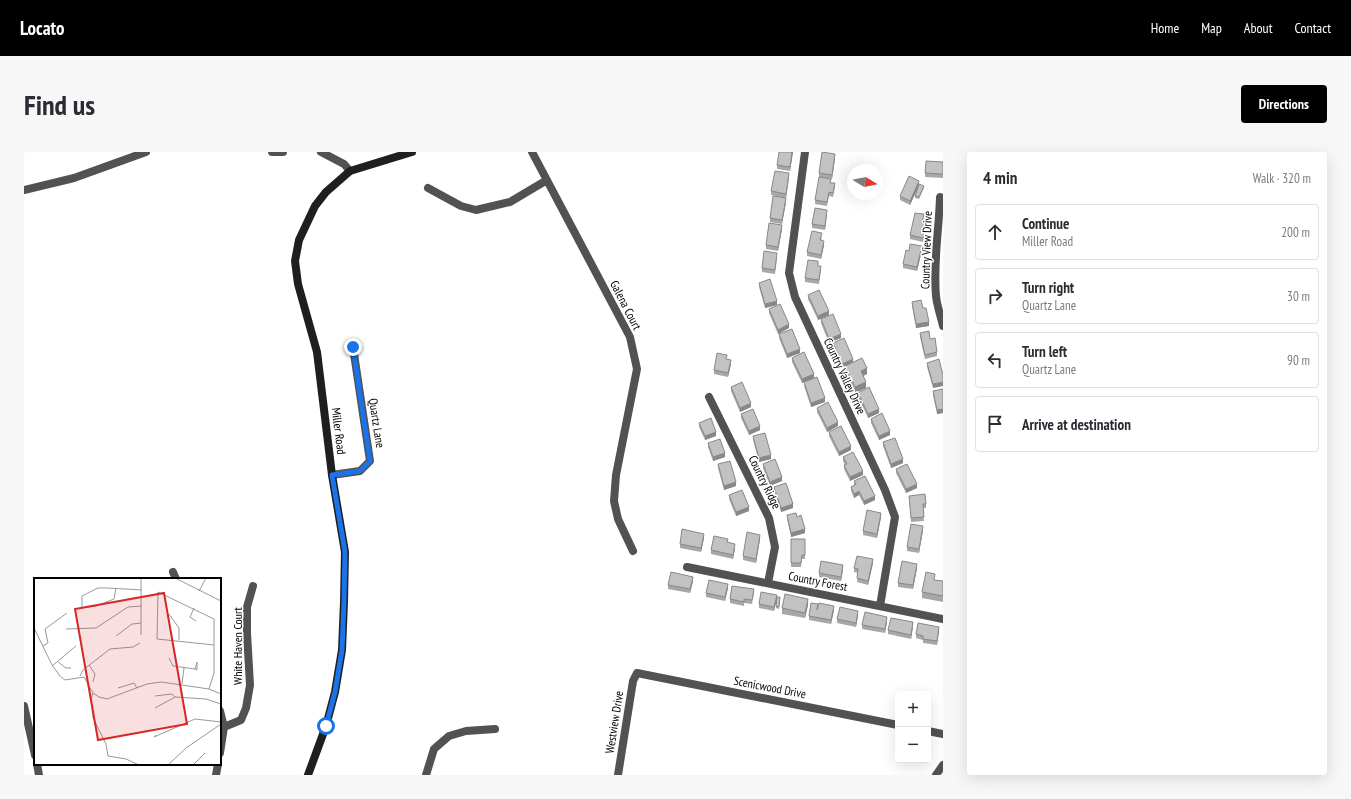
<!DOCTYPE html>
<meta charset="utf-8">
<style>
body{margin:0;font-family:"PT Sans Narrow",sans-serif;background:#f7f7f7;color:#2b2b33}
.controls{position:absolute;right:12px;bottom:12px;display:grid;overflow:hidden;border-radius:4px;box-shadow:0 4px 16px #0002}
.controls button{width:36px;height:36px;display:grid;place-items:center;padding:0;border:0;border-bottom:1px solid #e1e1e2;background:#fff;color:#2b2b33;font:20px sans-serif}
.compass{position:absolute;left:823px;top:12px;width:36px;height:36px;border-radius:50%;background:#fff;box-shadow:0 4px 16px #0002;rotate:100deg}
.stop{position:absolute;width:12px;height:12px;margin:-9px;border:3px solid #1a73e8;border-radius:50%;background:#fff}
.stop.end{background:#1a73e8;border-color:#fff;box-shadow:0 1px 4px #0008}
.list{margin:0;padding:0;list-style:none}
h2{display:flex;justify-content:space-between;align-items:center;height:52px;margin:0;padding:0 16px;font-size:17px}
h2 small{font-size:13px;font-weight:400;color:#7c7c81}
.list li{display:grid;grid-template-columns:26px 1fr auto;gap:12px;align-items:center;box-sizing:border-box;height:56px;margin:0 8px 8px;padding:0 8px;border:1px solid #e1e1e2;border-radius:4px}
.list b{display:block;font-size:15px;white-space:nowrap}
.list p{margin:0;font-size:13px;white-space:nowrap;color:#7c7c81}
.list em{font-size:13px;font-style:normal;color:#7c7c81}
.icon{flex:none;width:22px;height:22px;fill:none;stroke:currentColor;stroke-width:2;stroke-linecap:round;stroke-linejoin:round}
.map{position:relative;flex:none;width:919px;height:623px;overflow:hidden;border-radius:4px}
header{display:flex;align-items:center;gap:24px;box-sizing:border-box;height:56px;padding:0 20px;background:#000;color:#fff}
header strong{font-size:19px}
nav{display:flex;gap:22px;margin-inline-start:auto;font-size:14px}
.intro{display:flex;align-items:center;justify-content:space-between;box-sizing:border-box;height:96px;padding:0 24px}
h1{margin:0;font-size:28px}
.button{padding:10px 18px;border-radius:4px;background:#000;color:#fff;font-size:14px;font-weight:700}
main{display:flex;gap:24px;padding:0 24px}
aside{flex:1;background:#fff;border-radius:4px;box-shadow:0 4px 16px #0002}
.map>svg:first-child{display:block}
.lines{fill:none;stroke-linecap:round;stroke-linejoin:round}
.street{stroke:#525252;stroke-width:8}
.secondary{stroke:#1f1f1f;stroke-width:8}
.wall{fill:#a7a7a7}
.shaded-wall{fill:#888}
.building{fill:#c2c2c2;stroke:#888}
.route{stroke:#1a73e8;stroke-width:5}
.labels{text-anchor:middle;dominant-baseline:central;stroke-width:3;stroke-linejoin:round;paint-order:stroke}
.street-label{font-size:12px;fill:#000;stroke:#fff}
.inset-road{fill:none;stroke:#999;stroke-width:1}
.view{fill:#d62828;fill-opacity:0.15;stroke:#d62828;stroke-width:2}
.inset-edge{fill:none;stroke:#000;stroke-width:2}
</style>
<header>
<strong>Locato</strong>
<nav><a>Home</a><a>Map</a><a>About</a><a>Contact</a></nav>
</header>
<div class="intro"><h1>Find us</h1><a class="button">Directions</a></div>
<main>
<div class="map">
<svg width="919" height="623" viewBox="0 0 919 623">
<rect width="100%" height="100%" fill="#fff"/>
<g class="lines">
<!-- street -->
<path class="street" d="M248 0H259
M297 0 320 12 326 19
M508 0 606 185 613 217 592 323 590 349 594 367 609 399
M781 0 765 121 771 145 861 338 871 365 856 454
M404 36 437 54 452 58 486 50 523 28
M0 38 50 26 122 0
M919 46 916 45C915 78 909 111 912 144 913 154 917 165 919 174
M685 245 745 366 751 395 744 431
M308 323 336 319 346 309 329 195
M663 415 919 467
M149 420 152 427
M0 554 11 603
M196 559 200 575 196 601
M200 575 217 568 222 556 226 533 223 481V455L229 434
M904 579 919 582
M13 612 15 623
M192 623 194 612
M402 623 410 597 425 584 442 579 471 577
M594 623 609 529 613 521 874 573
M912 623 919 613"/>
<!-- secondary -->
<path class="secondary" d="M284 623 302 574 311 540 318 498 320 450 321 400 308 323 293 200 274 132 271 109 275 88 291 54 302 40 326 19 388 0"/>
</g>
<!-- wall -->
<path class="wall" d="M769 0 766 19 753 17V13Z
M811 6 808 27 795 25V21Z
M919 10V26L901 25V21Z
M765 25 762 46 747 43V39Z
M807 31 811 35 809 45 805 44 803 54 791 52V48Z
M895 32 900 36 895 47 891 46 892 40 886 53 876 48V44Z
M762 50 758 72 746 70V66Z
M803 62 801 78 788 76V72Z
M900 66 899 71 902 76 899 90 886 87V83Z
M758 77 754 99 742 97V93Z
M798 85 797 89 800 93 797 107 783 104V100Z
M898 98 893 119 879 116V112L885 99Z
M753 105 751 122 738 120V116Z
M794 114 797 118 795 132 781 130V126Z
M735 131 753 153 741 156 735 135Z
M784 143 805 163 794 168 784 147Z
M888 150 899 156 905 174 892 176 888 154Z
M745 157 765 176 754 182 745 161Z
M797 167 817 186 805 191 797 171Z
M896 181 906 187 913 200V204L901 207 896 185Z
M755 182 776 201 763 206 755 186Z
M809 191 843 222 839 224 842 236 831 241 821 220V215L818 216 809 195Z
M768 206 790 226 778 231 768 210Z
M915 207 909 236 903 215V211Z
M707 212 704 225 690 222V218Z
M780 230 801 250 787 255 780 234Z
M707 235 727 255 716 260 707 239Z
M919 237V261L913 262 909 243V239Z
M834 241 855 261 844 266 834 245Z
M793 256 814 274 803 280 793 260Z
M717 262 736 278 725 283 717 266Z
M847 267 866 283 855 288 847 271Z
M675 271 692 284 681 288 675 275Z
M805 280 827 298 815 304 805 284Z
M729 284 747 307 735 310 729 288Z
M859 290 879 311 867 316 859 294Z
M684 291 701 305 689 309 684 295Z
M819 305 839 323 826 329 820 317V313H821L819 309Z
M694 312 712 334 700 338 694 316Z
M739 312 758 329 746 334 739 316Z
M872 317 893 336 882 341 872 321Z
M830 329 851 348 840 353 835 343 830 346 827 339V335L830 333Z
M750 335 769 356 757 360 750 339Z
M705 343 725 359 712 364 705 347Z
M885 344 902 352V356H899L900 369 887 370Z
M763 363 773 365 781 381 767 385 763 367Z
M857 365 853 386 839 383V379Z
M899 378 895 401 883 399V395Z
M680 386 677 400 656 396V392Z
M736 387 732 411 719 408V404Z
M767 387H781V407H778L777 415H767Z
M704 390 711 396 709 407 687 402V398Z
M849 411 844 433 833 430 834 421 830 420V416Z
M893 416 889 437 874 435V431Z
M819 417 817 429 795 425V421Z
M911 428 919 429V450L898 446V440Z
M669 429 666 441 644 437V433Z
M704 436 701 449 682 445V441Z
M730 441 728 452 720 451V454L706 451V447Z
M753 447 750 459 735 456V452Z
M756 447 755 457 752 456V454Z
M784 453 781 466 758 462V456Z
M794 457 810 458 807 472 785 468V464Z
M834 463 832 475 813 471V467Z
M863 469 861 481 838 477V473Z
M889 474 887 487 864 482V478Z
M915 479 913 493 899 491V488L892 486V482Z"/>
<!-- shaded-wall -->
<path class="shaded-wall" d="M768 0H769L766 19V15Z
M811 2V6L808 27V23Z
M765 21V25L762 46V42Z
M895 29V33L886 53V49Z
M762 46V50L758 72V68Z
M803 58V62L801 78V74Z
M902 72V76L899 90V86Z
M758 73V77L754 99V95Z
M800 89V93L797 107V103Z
M898 94V98L893 119V115Z
M753 149V153L741 156V152Z
M805 159V163L794 168V164Z
M905 170V174L892 176V172Z
M765 172V176L754 182V178Z
M817 182V186L805 191V187Z
M776 197V201L763 206V202Z
M829 207V211L818 216V212Z
M707 208V212L704 225V221Z
M843 216V222L837 225V219Z
M790 222V226L778 231V227Z
M842 230V236L831 241V235Z
M919 230V234L909 236V232Z
M801 246V250L787 255V251Z
M727 251V255L716 260V256Z
M855 257V261L844 266V262Z
M919 257V261L913 262V258Z
M814 270V274L803 280V276Z
M736 274V278L725 283V279Z
M866 279V283L855 288V284Z
M692 280V284L681 288V284Z
M827 294V298L815 304V300Z
M701 301V305L689 309V305Z
M747 303V307L735 310V306Z
M879 307V311L867 316V312Z
M839 319V323L826 329V325Z
M758 325V329L746 334V330Z
M712 330V334L700 338V334Z
M893 332V336L882 341V337Z
M835 339V343L830 346V342Z
M851 344V348L840 353V349Z
M769 352V356L757 360V356Z
M725 355V359L712 364V360Z
M857 361V365L853 386V382Z
M899 374V378L895 401V397Z
M781 377V381L767 385V381Z
M680 382V386L677 400V396Z
M736 383V387L732 411V407Z
M711 392V396L709 407V403Z
M849 407V411L844 433V429Z
M893 412V416L889 437V433Z
M819 413V417L817 429V425Z
M669 425V429L666 441V437Z
M704 432V436L701 449V445Z
M753 443V447L750 459V455Z
M784 447V453L781 466V461Z
M810 454V458L807 472V468Z
M834 459V463L832 475V471Z
M863 465V469L861 481V477Z
M889 470V474L887 487V483Z
M915 475V479L913 493V489Z"/>
<!-- building -->
<path class="building" d="M755 0H768L766 15 753 13Z
M798 0 811 2 808 23 795 21Z
M902 9 919 10V22L901 21Z
M751 19 765 21 762 42 747 39Z
M885 24 895 29 886 49 876 44Z
M795 25 807 27 806 31H811L809 41 805 40 803 50 791 48Z
M895 32 900 34 895 45 891 44Z
M749 44 762 46 758 68 746 66Z
M791 56 803 58 801 74 788 72Z
M891 61 900 62 898 71 902 72 899 86 886 83Z
M745 71 758 73 754 95 742 93Z
M788 79 798 81 796 88 800 89 797 103 783 100Z
M886 92 898 94 893 115 879 112 882 98 885 99Z
M740 99 753 101 751 118 738 116Z
M784 108 794 109V114H797L795 128 781 126Z
M746 127 753 149 741 152 735 131Z
M795 138 805 159 794 164 784 143Z
M897 148 899 156H902L905 170 892 172 888 150Z
M756 152 765 172 754 178 745 157Z
M809 162 817 182 805 187 797 167Z
M768 177 776 197 763 202 755 182Z
M905 179 906 187 911 186 913 200 901 203 896 181Z
M820 186 829 207 818 212 809 191Z
M780 200 790 222 778 227 768 206Z
M693 201 703 203 702 207 707 208 704 221 690 218Z
M838 206 843 216 837 219 842 230 831 235 821 214Z
M915 207 919 223V230L909 232 903 211Z
M793 225 801 246 787 251 780 230Z
M718 230 727 251 716 256 707 235Z
M845 235 855 257 844 262 834 241Z
M919 237V257L913 258 909 239Z
M804 250 814 270 803 276 793 256Z
M729 257 736 274 725 279 717 262Z
M858 261 866 279 855 284 847 267Z
M687 266 692 280 681 284 675 271Z
M817 274 827 294 815 300 805 280Z
M741 281 747 303 735 306 729 284Z
M871 286 879 307 867 312 859 290Z
M696 287 701 301 689 305 684 291Z
M829 300 839 319 826 325 820 313 823 312 819 305Z
M751 307 758 325 746 330 739 312Z
M706 309 712 330 700 334 694 312Z
M883 312 893 332 882 337 872 317Z
M841 324 851 344 840 349 835 339 830 342 827 335 832 332 830 329Z
M762 331 769 352 757 356 750 335Z
M718 338 725 355 712 360 705 343Z
M901 342 902 352H899L900 365 887 366 885 344Z
M843 358 857 361 853 382 839 379Z
M772 361 773 365 777 363 781 377 767 381 763 363Z
M887 372 899 374 895 397 883 395Z
M658 377 680 382 677 396 656 392Z
M723 380 736 383 732 407 719 404Z
M690 384 704 387 703 390 711 392 709 403 687 398Z
M767 387H781V403H778L777 411H767Z
M833 404 849 407 844 429 833 426 834 417 830 416Z
M797 409 819 413 817 425 795 421Z
M878 409 893 412 889 433 874 431Z
M647 420 669 425 666 437 644 433Z
M902 420 911 422 910 428 919 429V444L898 440Z
M685 428 704 432 701 445 682 441Z
M708 434 730 437 728 448 720 447V450L706 447Z
M737 440 753 443 750 455 735 452Z
M761 442 784 447 781 461 758 456Z
M753 445H756L755 455 752 454Z
M787 451 794 452 793 458 795 451 810 454 807 468 785 464Z
M816 455 834 459 832 471 813 467Z
M841 460 863 465 861 477 838 473Z
M867 466 889 470 887 483 864 478Z
M894 471 915 475 913 489 899 487V484L892 482Z"/>
<g class="lines">
<!-- route -->
<path class="route" d="M302 574 311 540 318 498 320 450 321 400 308 323 336 319 346 309 329 195"/>
</g>
<g class="labels">
<!-- street labels -->
<g class="street-label">
<text transform="translate(902 98) rotate(-88)">Country View Drive</text>
<text transform="translate(602 153) rotate(63)">Galena Court</text>
<text transform="translate(821 224) rotate(65)">Country Valley Drive</text>
<text transform="translate(353 271) rotate(81)">Quartz Lane</text>
<text transform="translate(315 279) rotate(83)">Miller Road</text>
<text transform="translate(741 330) rotate(64)">Country Ridge</text>
<text transform="translate(794 429) rotate(11)">Country Forest</text>
<text transform="translate(213 494) rotate(-90)">White Haven Court</text>
<text transform="translate(746 535) rotate(11)">Scenicwood Drive</text>
<text transform="translate(590 570) rotate(-81)">Westview Drive</text>
</g>
</g>
<!-- overview -->
<g transform="translate(10 426)">
<rect width="187" height="187" fill="#fff"/>
<path class="inset-road" d="M141 0 187 23M82 10 80 21 62 28 48 30V18L64 10H74L108 12M165 13 172 0M160 30 156 39 162 43M135 36 145 50V62M0 50 18 87 26 98 31 102 50 99 59 115 65 119 73 121 113 106 127 104 175 111 187 116M32 51 62 50 94 29 108 28M107 57V0M82 58 98 46 107 45M9 68 14 65 11 51 33 35M135 80 139 88 161 91 163 92V84L161 91M24 84 32 90H37M55 87 61 96 59 104M18 88 42 68M46 98 49 92 76 71 99 69 106 65M148 106 150 90M84 110 100 105 103 110M175 111 180 95V41L124 14 123 61 180 67M59 115 57 121 59 140 72 166 74 178 92 181 105 187M121 118 138 116 141 119M121 130 141 119 172 121 187 126M122 157 120 159 161 141 187 144M134 187 152 170 187 146M159 187 171 175"/>
<path class="view" d="M130 15 153 146 64 162 41 31Z"/>
<rect width="187" height="187" class="inset-edge"/>
</g>
</svg>
<div class="controls">
<button>+</button>
<button>−</button>
</div>
<svg class="compass" viewBox="-18 -18 36 36"><path d="M0-13l5 13h-10z" fill="#e53935"/><path d="M0 13l5-13h-10z" fill="#7c7c81"/></svg>
<div class="stop" style="left:302px;top:574px"></div>
<div class="stop end" style="left:329px;top:195px"></div>
</div>
<aside>
<h2>4 min<small>Walk · 320 m</small></h2>
<ul class="list">
<li><svg class="icon" aria-label="ahead" viewBox="0 0 24 24"><path d="M12 20V5M6 11l6-6 6 6"/></svg><div><b>Continue</b><p>Miller Road</p></div><em>200 m</em></li>
<li><svg class="icon" aria-label="right" viewBox="0 0 24 24"><path d="M7 20v-9h11M14 6l5 5-5 5"/></svg><div><b>Turn right</b><p>Quartz Lane</p></div><em>30 m</em></li>
<li><svg class="icon" aria-label="left" viewBox="0 0 24 24"><path d="M17 20v-9H6M10 6l-5 5 5 5"/></svg><div><b>Turn left</b><p>Quartz Lane</p></div><em>90 m</em></li>
<li><svg class="icon" aria-label="arrive" viewBox="0 0 24 24"><path d="M6 21V4h12l-3 4 3 4H6"/></svg><div><b>Arrive at destination</b></div></li>
</ul>
</aside>
</main>
